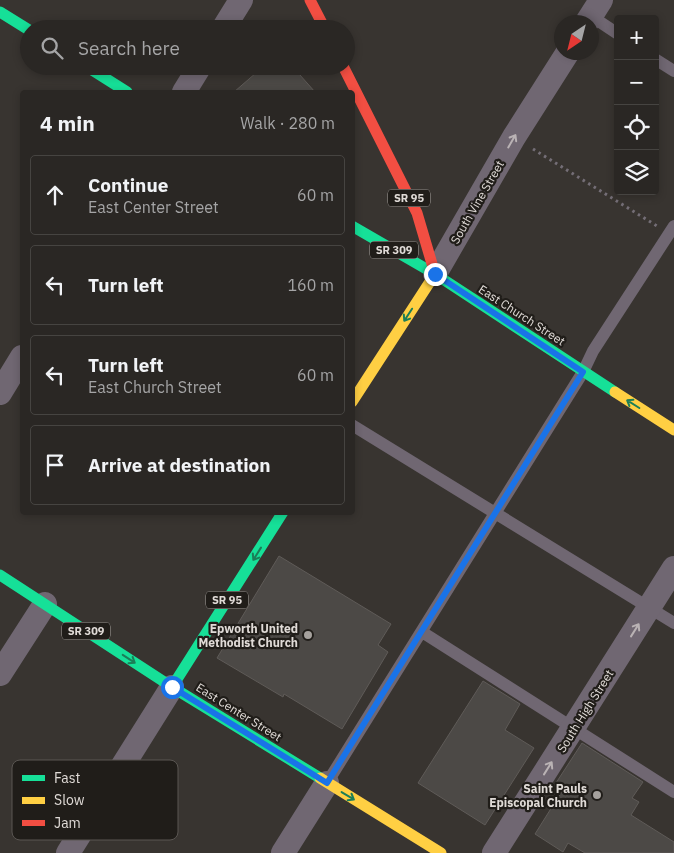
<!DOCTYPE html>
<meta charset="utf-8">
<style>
body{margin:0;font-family:"IBM Plex Sans",sans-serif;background:#322f2c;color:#f1f3f6}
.controls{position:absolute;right:15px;top:15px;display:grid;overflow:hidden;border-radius:5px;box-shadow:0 2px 8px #0003}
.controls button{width:45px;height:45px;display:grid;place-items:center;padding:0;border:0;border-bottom:1px solid #464441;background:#2a2724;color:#f1f3f6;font:25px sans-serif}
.compass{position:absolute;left:554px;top:15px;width:45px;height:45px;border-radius:50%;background:#2a2724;box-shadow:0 2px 8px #0003;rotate:215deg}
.stop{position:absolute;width:15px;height:15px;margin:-11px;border:4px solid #1a73e8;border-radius:50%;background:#fff}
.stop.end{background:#1a73e8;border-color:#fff;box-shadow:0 1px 5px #0008}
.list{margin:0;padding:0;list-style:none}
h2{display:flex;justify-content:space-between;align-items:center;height:65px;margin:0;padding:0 20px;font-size:21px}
h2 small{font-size:16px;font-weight:400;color:#a5a5a6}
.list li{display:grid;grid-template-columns:32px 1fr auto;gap:15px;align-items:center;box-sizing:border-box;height:80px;margin:0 10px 10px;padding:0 10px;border:1px solid #464441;border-radius:5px}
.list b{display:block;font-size:19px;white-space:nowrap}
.list p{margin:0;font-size:16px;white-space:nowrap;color:#a5a5a6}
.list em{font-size:16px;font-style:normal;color:#a5a5a6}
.icon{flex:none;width:28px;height:28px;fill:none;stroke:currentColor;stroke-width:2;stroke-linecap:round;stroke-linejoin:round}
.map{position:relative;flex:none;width:674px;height:853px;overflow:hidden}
.search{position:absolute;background:#2a2724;box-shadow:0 2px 8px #0003;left:20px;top:20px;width:335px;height:55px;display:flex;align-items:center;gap:12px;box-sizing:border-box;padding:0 18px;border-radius:28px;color:#a5a5a6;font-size:19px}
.panel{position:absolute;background:#2a2724;box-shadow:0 2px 8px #0003;left:20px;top:90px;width:335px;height:425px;border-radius:5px}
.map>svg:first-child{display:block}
.building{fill:#4c4946;stroke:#5f5b58}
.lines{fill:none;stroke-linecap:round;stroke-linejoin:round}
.path{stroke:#746e76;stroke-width:3;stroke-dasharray:2.5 4;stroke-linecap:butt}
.lane{stroke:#706772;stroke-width:12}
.street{stroke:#706772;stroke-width:24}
.fast{stroke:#16e098;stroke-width:11}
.slow{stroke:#ffcf43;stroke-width:11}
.jam{stroke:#f24e42;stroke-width:11}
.oneway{stroke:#b9b2b4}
.oneway2{stroke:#1b7e58}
.route{stroke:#1a73e8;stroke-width:6}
.poi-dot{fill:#a5a19d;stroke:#201d19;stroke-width:2}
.labels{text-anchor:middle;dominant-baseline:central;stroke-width:4.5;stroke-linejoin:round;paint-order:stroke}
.shield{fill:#201d19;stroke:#a6a29e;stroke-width:1}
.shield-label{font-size:11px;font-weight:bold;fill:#e0dbd7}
.street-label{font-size:12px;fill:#e0dbd7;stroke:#201d19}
.poi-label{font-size:12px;font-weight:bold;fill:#e0dbd7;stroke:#201d19;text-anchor:end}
.key{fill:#201d19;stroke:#5a5652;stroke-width:1}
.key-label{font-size:14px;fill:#e0dbd7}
</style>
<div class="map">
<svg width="674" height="853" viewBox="0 0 674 853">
<rect width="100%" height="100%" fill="#383430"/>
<!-- building -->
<path class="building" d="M264 66H292L315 92H234Z
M279 556 391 624 378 645 388 652 342 729 284 694 283 697 217 658Z
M483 681 520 704 505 730 534 748 485 825 418 783Z
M582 743 643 782 632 798 639 802 631 815 674 842V853H585L568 843 563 852 535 834 562 791 554 786Z"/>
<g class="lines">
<!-- path -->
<path class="path" d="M533 149 657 226"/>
<!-- lane -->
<path class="lane" d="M591 16 618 34
M655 59 674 71
M352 425 674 623
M422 632 674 792
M327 783 583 372 593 351 674 226"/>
<!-- street -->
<path class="street" d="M587 22 601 0
M223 29 241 0
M184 92 200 66
M435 274 514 137 568 52
M0 393 22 357
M0 674 45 604
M68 853 172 687
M283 853 327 783
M494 853 674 568"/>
<!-- fast -->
<path class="fast" d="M0 12 29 30
M86 66 127 92
M352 226 435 274 615 392
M0 575 172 687 320 778
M172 687 283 512"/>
<!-- slow -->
<path class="slow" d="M615 392 674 430
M352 402 435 274
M320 778 441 853"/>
<!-- jam -->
<path class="jam" d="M310 0 325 29
M343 66 417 213 435 274"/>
</g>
<!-- one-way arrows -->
<defs><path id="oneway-shaft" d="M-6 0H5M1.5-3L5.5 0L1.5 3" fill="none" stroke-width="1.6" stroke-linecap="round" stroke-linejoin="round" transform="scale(1.25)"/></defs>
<g class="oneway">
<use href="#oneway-shaft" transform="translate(512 141) rotate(-60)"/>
<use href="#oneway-shaft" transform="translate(635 630) rotate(-58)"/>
<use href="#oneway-shaft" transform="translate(548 768) rotate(-58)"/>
</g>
<g class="oneway2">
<use href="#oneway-shaft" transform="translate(408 315) rotate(123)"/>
<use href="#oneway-shaft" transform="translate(633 404) rotate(-148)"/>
<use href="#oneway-shaft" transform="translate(257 554) rotate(122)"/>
<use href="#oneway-shaft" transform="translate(129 659) rotate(33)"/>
<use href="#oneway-shaft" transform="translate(348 796) rotate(31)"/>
</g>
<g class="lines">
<!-- route -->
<path class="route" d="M172 687 327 783 583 372 435 274"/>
</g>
<!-- markers -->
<g class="poi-dot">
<circle cx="308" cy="635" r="5"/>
<circle cx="597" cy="795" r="5"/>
</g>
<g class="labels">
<!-- shield labels -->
<g class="shield">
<rect x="388" y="189.5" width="42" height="17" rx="4"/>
<rect x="370" y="241.5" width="48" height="17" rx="4"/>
<rect x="206" y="591.5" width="42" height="17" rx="4"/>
<rect x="62" y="622.5" width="48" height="17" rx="4"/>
</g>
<g class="shield-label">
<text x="409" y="198">SR 95</text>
<text x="394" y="250">SR 309</text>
<text x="227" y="600">SR 95</text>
<text x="86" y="631">SR 309</text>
</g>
<!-- street labels -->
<g class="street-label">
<text transform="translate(477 202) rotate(-60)">South Vine Street</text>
<text transform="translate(522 315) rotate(33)">East Church Street</text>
<text transform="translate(585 711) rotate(-58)">South High Street</text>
<text transform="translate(239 712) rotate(32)">East Center Street</text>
</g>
<!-- poi labels -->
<g class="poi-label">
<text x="298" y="628">Epworth United<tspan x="298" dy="14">Methodist Church</tspan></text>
<text x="587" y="788">Saint Pauls<tspan x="587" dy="14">Episcopal Church</tspan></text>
</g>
</g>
<!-- legend -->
<rect x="12" y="760" width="166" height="80" rx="8" class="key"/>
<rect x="22" y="775" width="23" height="6" fill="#16e098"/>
<rect x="22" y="797" width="23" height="7" fill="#ffcf43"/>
<rect x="22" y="820" width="23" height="6" fill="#f24e42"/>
<g class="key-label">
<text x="54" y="783">Fast</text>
<text x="54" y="805">Slow</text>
<text x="54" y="828">Jam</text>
</g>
</svg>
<div class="controls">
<button>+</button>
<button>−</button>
<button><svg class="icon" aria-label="locate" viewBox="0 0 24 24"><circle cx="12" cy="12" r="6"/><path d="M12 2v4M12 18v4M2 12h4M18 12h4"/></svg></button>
<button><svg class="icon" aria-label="layers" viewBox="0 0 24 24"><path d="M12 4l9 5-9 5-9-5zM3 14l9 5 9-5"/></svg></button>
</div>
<svg class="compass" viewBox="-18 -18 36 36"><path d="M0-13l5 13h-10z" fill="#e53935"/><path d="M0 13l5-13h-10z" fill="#a5a5a6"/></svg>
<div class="stop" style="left:172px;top:687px"></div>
<div class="stop end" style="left:435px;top:274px"></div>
<div class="search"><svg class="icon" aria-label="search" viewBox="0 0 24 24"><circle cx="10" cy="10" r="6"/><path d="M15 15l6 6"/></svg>Search here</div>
<section class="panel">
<h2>4 min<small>Walk · 280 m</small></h2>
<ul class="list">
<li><svg class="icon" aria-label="ahead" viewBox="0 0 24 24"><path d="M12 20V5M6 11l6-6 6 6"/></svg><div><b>Continue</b><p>East Center Street</p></div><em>60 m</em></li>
<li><svg class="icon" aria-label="left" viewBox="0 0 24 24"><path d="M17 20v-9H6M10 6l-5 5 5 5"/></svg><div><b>Turn left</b></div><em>160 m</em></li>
<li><svg class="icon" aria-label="left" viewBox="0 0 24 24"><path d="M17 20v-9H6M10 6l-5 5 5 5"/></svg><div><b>Turn left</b><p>East Church Street</p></div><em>60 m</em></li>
<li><svg class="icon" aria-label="arrive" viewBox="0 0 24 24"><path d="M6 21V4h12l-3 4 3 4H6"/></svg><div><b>Arrive at destination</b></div></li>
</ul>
</section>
</div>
